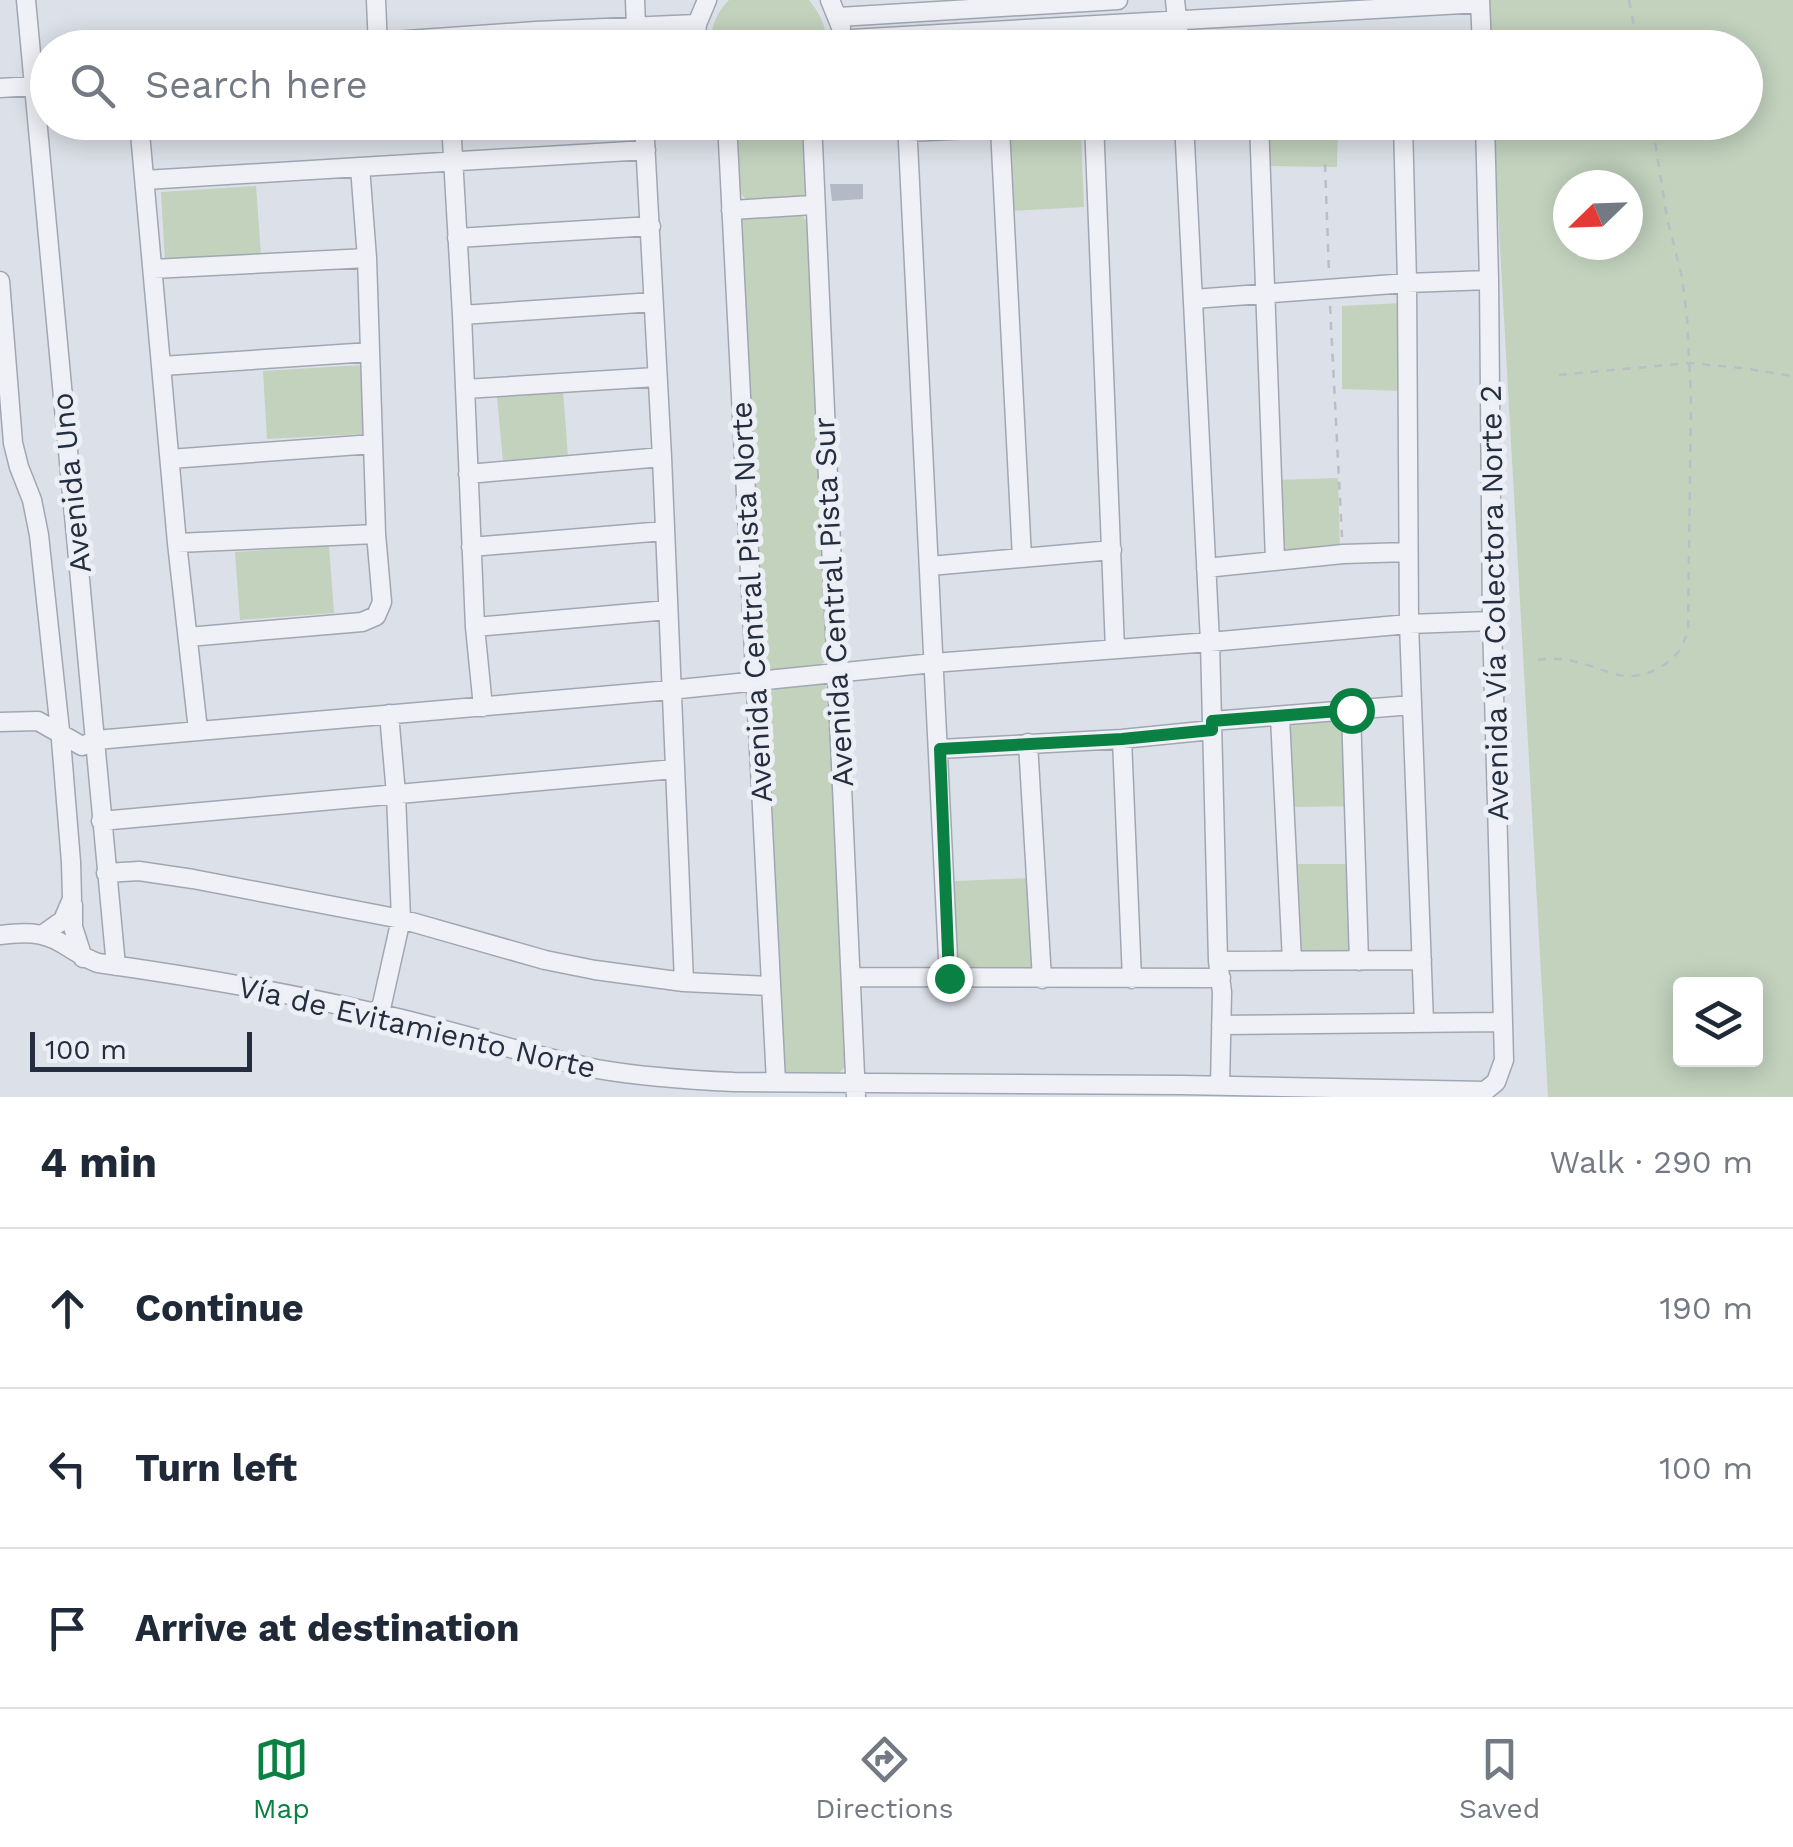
<!DOCTYPE html>
<meta charset="utf-8">
<style>
body{margin:0;font-family:"Work Sans",sans-serif;background:#f6f6f7;color:#1f2937}
.controls{position:absolute;right:30px;bottom:30px;display:grid;overflow:hidden;border-radius:10px;box-shadow:0 5px 25px #0003}
.controls button{width:90px;height:90px;display:grid;place-items:center;padding:0;border:0;border-bottom:2px solid #e0e1e3;background:#fff;color:#1f2937;font:50px sans-serif}
.compass{position:absolute;left:1553px;top:170px;width:90px;height:90px;border-radius:50%;background:#fff;box-shadow:0 5px 25px #0003;rotate:247deg}
.scale{position:absolute;left:30px;bottom:25px;width:222px;box-sizing:border-box;padding-left:10px;border:5px solid #252e3f;border-top:0;font-size:28px;line-height:35px;white-space:nowrap;color:#252e3f;-webkit-text-stroke:8px #eceff5;paint-order:stroke}
.stop{position:absolute;width:30px;height:30px;margin:-22px;border:8px solid #0b8043;border-radius:50%;background:#fff}
.stop.end{background:#0b8043;border-color:#fff;box-shadow:0 2px 10px #0008}
.list{margin:0;padding:0;list-style:none}
h2{display:flex;justify-content:space-between;align-items:center;height:130px;margin:0;padding:0 40px;font-size:42px}
h2 small{font-size:32px;font-weight:400;color:#747a83}
.list li{display:grid;grid-template-columns:65px 1fr auto;gap:30px;align-items:center;box-sizing:border-box;height:160px;padding:0 40px;border-top:2px solid #e0e1e3}
.list b{display:block;font-size:38px;white-space:nowrap}
.list em{font-size:32px;font-style:normal;color:#747a83}
.icon{flex:none;width:55px;height:55px;fill:none;stroke:currentColor;stroke-width:2;stroke-linecap:round;stroke-linejoin:round}
.map{position:relative;flex:none;width:1793px;height:1097px;overflow:hidden}
.search{position:absolute;background:#fff;box-shadow:0 5px 25px #0003;left:30px;right:30px;top:30px;height:110px;display:flex;align-items:center;gap:25px;box-sizing:border-box;padding:0 35px;border-radius:55px;color:#747a83;font-size:38px}
.sheet{height:610px;background:#fff}
nav{display:flex;justify-content:space-around;align-items:center;box-sizing:border-box;height:140px;border-top:2px solid #e0e1e3;background:#fff;font-size:28px;color:#747a83}
nav a{display:grid;justify-items:center;gap:5px}
nav .on{color:#0b8043}
.map>svg:first-child{display:block}
.green{fill:#c2d2bd;fill-rule:evenodd}
.building{fill:#b3b9c5}
.lines{fill:none;stroke-linecap:round;stroke-linejoin:round}
.minor-casing{stroke:#a1a7b2;stroke-width:21}
.path{stroke:#babec6;stroke-width:2.5;stroke-dasharray:8 8;stroke-linecap:butt}
.minor{stroke:#eff1f6;stroke-width:18}
.route{stroke:#0b8043;stroke-width:12}
.labels{text-anchor:middle;dominant-baseline:central;stroke-width:10;stroke-linejoin:round;paint-order:stroke}
.street-label{font-size:30px;fill:#252e3f;stroke:#eceff5}
</style>
<div class="map">
<svg width="1793" height="1097" viewBox="0 0 1793 1097">
<rect width="100%" height="100%" fill="#dce0e8"/>
<!-- green -->
<path class="green" d="M729 0H809C821 15 827 28 827 47H710C711 28 715 14 729 0Z
M1486 0H1793V1097H1548L1493 123 1746 122V48L1488 47ZM1568 185H1628V245H1568ZM1680 984H1756V1060H1680Z
M675 34 680 38 676 42 575 48 457 47Z
M736 123H804L807 190 803 196 748 201 737 190Z
M1262 123H1338L1337 167 1264 166Z
M1081 132 1084 207 1011 211 1005 134Z
M256 186 261 255 165 261 161 192Z
M795 213 802 215 807 222 830 647 829 657 819 667 771 672 766 671 762 666 739 225 743 218Z
M1403 303V391L1342 389V306Z
M363 365 362 434 267 439 263 371Z
M563 390 568 457 503 462 497 396Z
M1338 478 1340 551 1279 556 1276 480Z
M329 546 334 613 240 620 235 552Z
M817 681 826 686 831 693 847 1062C838 1084 812 1078 791 1078L780 1066 764 691 772 687Z
M1355 714 1359 806 1294 807 1287 717Z
M1298 864H1363L1364 967 1300 964Z
M1029 878 1035 966 1027 973H961L956 968 955 881Z"/>
<!-- building -->
<path class="building" d="M830 184H863V199L832 201Z"/>
<g class="lines">
<!-- minor casing -->
<g class="minor-casing">
<path id="minor" d="M26 0 116 966
M376 0 378 48
M635 0 636 27
M830 0 841 27
M1175 0 1180 48
M1480 0 1482 48
M839 17 1118 0
M843 43 851 39 1480 3
M293 48 536 31 697 24
M695 48 697 24 707 0
M0 88 48 85
M139 122 177 543 198 730
M451 122 462 315 475 627 483 707
M644 122 662 457 684 982
M727 122 776 1082
M812 122 856 1097
M907 122 949 979
M1094 122 1115 649
M1184 122 1210 642 1218 961 1222 992 1220 1086
M1259 122 1275 560
M1403 122 1407 283 1409 624 1424 1023
M1000 128 1022 558
M908 132 1094 123
M360 167 646 150
M145 180 360 167 367 258 153 269
M731 210 813 205
M457 238 651 226
M0 281 13 443 19 467 32 500 39 535 61 740 71 862 72 899 63 920 42 935
M1194 299 1407 283 1489 280
M462 315 653 302
M162 366 370 352
M465 389 656 377
M170 459 373 444
M468 474 662 457
M177 543 376 534
M471 547 664 531
M930 566 1112 550
M1206 568 1343 554 1408 552
M475 627 668 610
M188 637 362 622 376 616 382 602 376 534 367 258
M1351 711 1359 961
M1280 717 1292 961
M1212 721 1412 705
M0 722 38 721 82 746 96 740 670 690 933 663 1210 642 1409 624 1492 621
M1122 739 1132 979
M1028 743 1042 979
M940 749 1122 739 1212 730
M101 821 674 769
M106 873 139 871 193 879 401 919 545 960 595 970 684 982 771 986
M73 905V927L83 958
M0 935C22 932 43 931 63 944 75 951 84 958 98 963 191 976 284 992 376 1013 450 1029 522 1054 597 1069 643 1077 688 1080 734 1082L1181 1085 1485 1091 1496 1082 1504 1060 1492 621 1489 280 1485 122
M1218 961 1422 960
M852 977 1221 978
M380 1013 401 919 396 794 389 714
M1221 1025 1501 1022"/>
</g>
<!-- path -->
<path class="path" d="M1629 0 1638 48
M1325 164 1329 273
M1330 306 1342 537
M1559 375 1689 363 1742 368 1793 376
M1538 660C1567 655 1588 666 1615 674 1636 681 1664 670 1678 652 1683 646 1685 638 1688 631L1691 398 1687 318 1682 277 1667 218 1652 122"/>
<!-- minor -->
<use href="#minor" class="minor"/>
</g>
<g class="lines">
<!-- route -->
<path class="route" d="M949 978 940 749 1122 739 1212 730V721L1351 710"/>
</g>
<g class="labels">
<!-- street labels -->
<g class="street-label">
<text transform="translate(71 483) rotate(-96)">Avenida Uno</text>
<text transform="translate(751 602) rotate(-93)">Avenida Central Pista Norte</text>
<text transform="translate(833 602) rotate(-93)">Avenida Central Pista Sur</text>
<text transform="translate(1494 603) rotate(-91)">Avenida Vía Colectora Norte 2</text>
<text transform="translate(417 1027) rotate(13)">Vía de Evitamiento Norte</text>
</g>
</g>
</svg>
<div class="controls">
<button><svg class="icon" aria-label="layers" viewBox="0 0 24 24"><path d="M12 4l9 5-9 5-9-5zM3 14l9 5 9-5"/></svg></button>
</div>
<svg class="compass" viewBox="-18 -18 36 36"><path d="M0-13l5 13h-10z" fill="#e53935"/><path d="M0 13l5-13h-10z" fill="#747a83"/></svg>
<div class="scale">100 m</div>
<div class="stop" style="left:1351px;top:710px"></div>
<div class="stop end" style="left:949px;top:978px"></div>
<div class="search"><svg class="icon" aria-label="search" viewBox="0 0 24 24"><circle cx="10" cy="10" r="6"/><path d="M15 15l6 6"/></svg>Search here</div>
</div>
<section class="sheet">
<h2>4 min<small>Walk · 290 m</small></h2>
<ul class="list">
<li><svg class="icon" aria-label="ahead" viewBox="0 0 24 24"><path d="M12 20V5M6 11l6-6 6 6"/></svg><div><b>Continue</b></div><em>190 m</em></li>
<li><svg class="icon" aria-label="left" viewBox="0 0 24 24"><path d="M17 20v-9H6M10 6l-5 5 5 5"/></svg><div><b>Turn left</b></div><em>100 m</em></li>
<li><svg class="icon" aria-label="arrive" viewBox="0 0 24 24"><path d="M6 21V4h12l-3 4 3 4H6"/></svg><div><b>Arrive at destination</b></div></li>
</ul>
</section>
<nav>
<a class="on"><svg class="icon" aria-label="map" viewBox="0 0 24 24"><path d="M3 6l6-2 6 2 6-2v14l-6 2-6-2-6 2zM9 4v14M15 6v14"/></svg>Map</a>
<a><svg class="icon" aria-label="directions" viewBox="0 0 24 24"><path d="M12 3l9 9-9 9-9-9zM9 14v-3h6M13 9l2 2-2 2"/></svg>Directions</a>
<a><svg class="icon" aria-label="saved" viewBox="0 0 24 24"><path d="M7 4h10v16l-5-4-5 4z"/></svg>Saved</a>
</nav>
